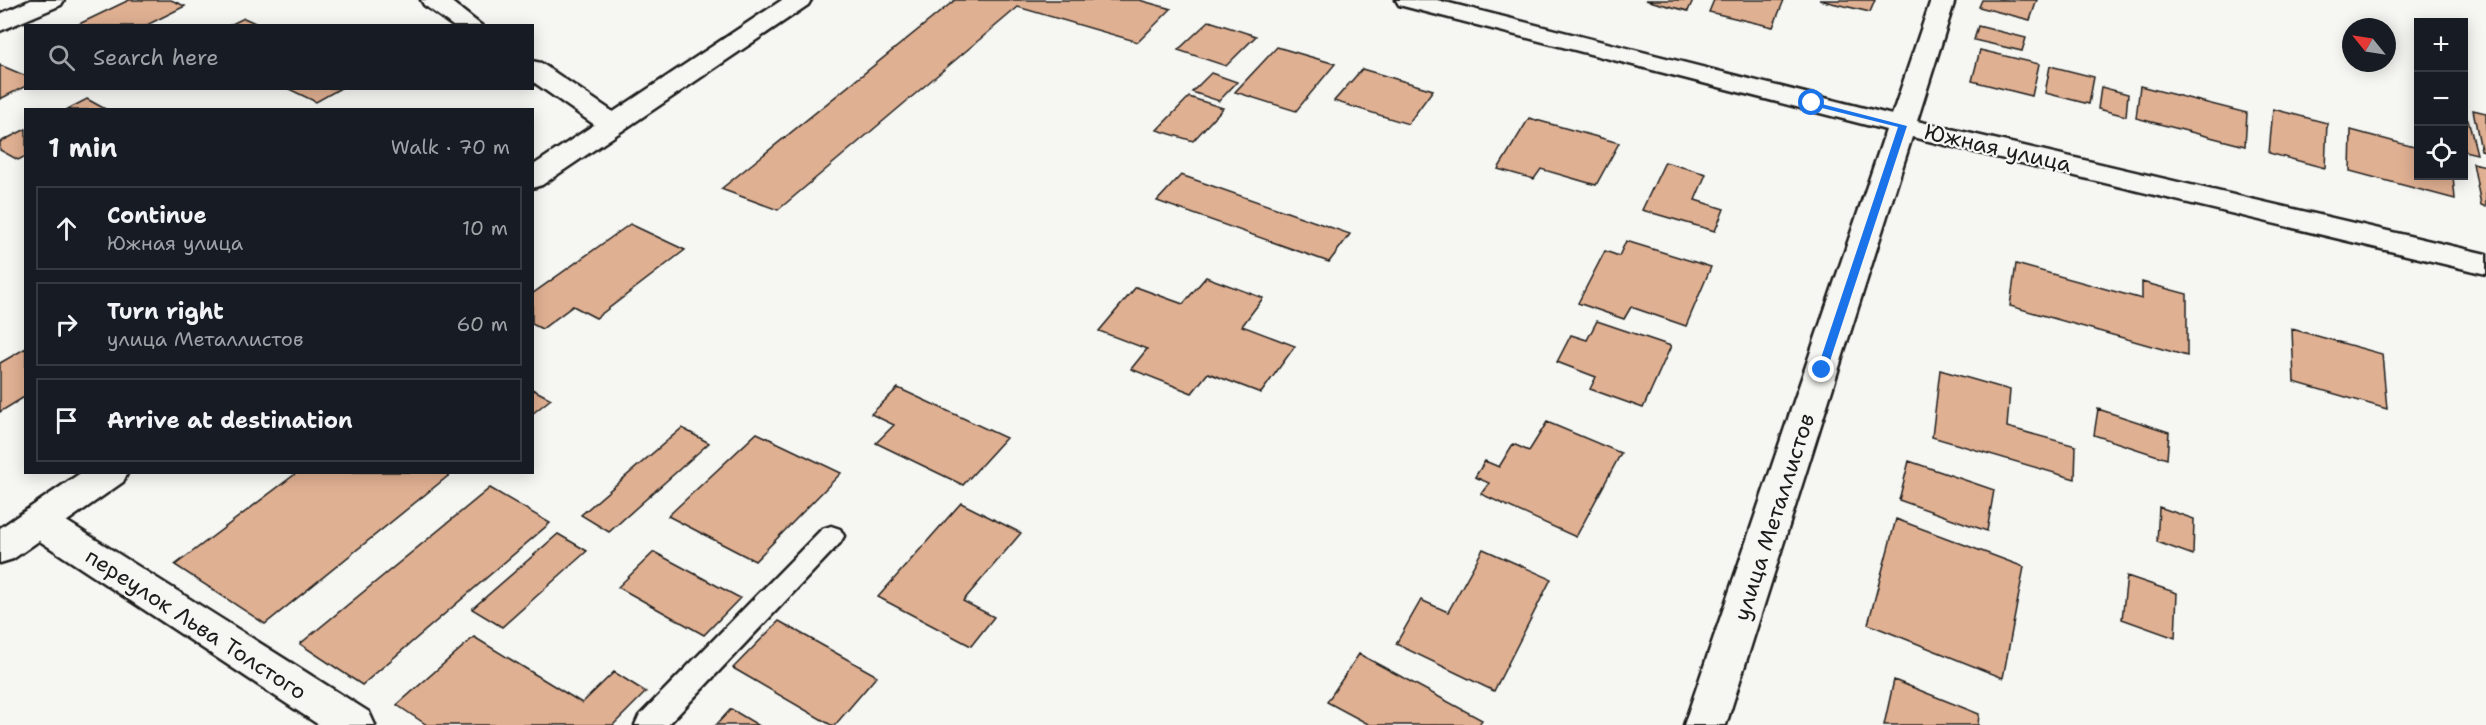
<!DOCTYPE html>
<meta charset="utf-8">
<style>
body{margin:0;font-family:"Shantell Sans",sans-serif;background:#242831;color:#f1f3f6}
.controls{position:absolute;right:18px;top:18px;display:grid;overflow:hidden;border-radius:0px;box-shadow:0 3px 15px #0003}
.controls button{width:54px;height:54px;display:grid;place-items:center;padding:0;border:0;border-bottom:2px solid #363941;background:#171b24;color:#f1f3f6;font:30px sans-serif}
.compass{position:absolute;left:2342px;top:18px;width:54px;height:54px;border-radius:50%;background:#171b24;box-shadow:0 3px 15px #0003;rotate:300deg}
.stop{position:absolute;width:18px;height:18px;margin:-14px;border:4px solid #1a73e8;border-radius:50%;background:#fff}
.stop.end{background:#1a73e8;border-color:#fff;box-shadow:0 2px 6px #0008}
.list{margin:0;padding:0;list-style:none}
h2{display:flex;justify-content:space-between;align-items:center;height:78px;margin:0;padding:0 24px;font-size:26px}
h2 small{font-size:20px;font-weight:400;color:#9ea1a6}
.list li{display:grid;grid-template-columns:39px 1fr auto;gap:18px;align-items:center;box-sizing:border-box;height:84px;margin:0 12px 12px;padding:0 12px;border:2px solid #363941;border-radius:0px}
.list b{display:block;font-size:22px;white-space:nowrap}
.list p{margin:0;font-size:20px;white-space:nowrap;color:#9ea1a6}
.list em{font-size:20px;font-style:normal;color:#9ea1a6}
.icon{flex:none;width:33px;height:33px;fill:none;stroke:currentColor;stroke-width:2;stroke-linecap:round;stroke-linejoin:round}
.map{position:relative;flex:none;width:2486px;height:725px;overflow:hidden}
.search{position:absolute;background:#171b24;box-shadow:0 3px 15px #0003;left:24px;top:24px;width:510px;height:66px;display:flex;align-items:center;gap:15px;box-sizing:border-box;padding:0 21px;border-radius:0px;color:#9ea1a6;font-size:22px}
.panel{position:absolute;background:#171b24;box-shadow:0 3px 15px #0003;left:24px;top:108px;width:510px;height:366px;border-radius:0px}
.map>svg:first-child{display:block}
.building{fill:#e0b092;stroke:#1c1c1c;stroke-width:1.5}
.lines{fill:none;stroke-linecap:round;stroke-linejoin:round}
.service-casing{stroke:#1c1c1c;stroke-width:5}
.minor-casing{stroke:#1c1c1c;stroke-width:5}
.tertiary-casing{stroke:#1c1c1c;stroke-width:5}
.service{fill:#f6f6f2;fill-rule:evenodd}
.minor{fill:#f6f6f2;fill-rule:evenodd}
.tertiary{fill:#f6f6f2;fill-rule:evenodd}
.route{fill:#1a73e8}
.labels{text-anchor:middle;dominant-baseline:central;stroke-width:4.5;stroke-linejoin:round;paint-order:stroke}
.street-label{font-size:22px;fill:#1c1c1c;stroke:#f6f6f2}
</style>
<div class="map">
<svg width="2486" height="725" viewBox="0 0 2486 725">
<rect width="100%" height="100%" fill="#f6f6f2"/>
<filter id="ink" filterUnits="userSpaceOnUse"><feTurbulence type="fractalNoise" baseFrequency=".0167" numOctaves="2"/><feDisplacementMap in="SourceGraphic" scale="12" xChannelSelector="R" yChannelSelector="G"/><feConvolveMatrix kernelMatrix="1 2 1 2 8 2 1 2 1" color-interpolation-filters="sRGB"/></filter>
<g filter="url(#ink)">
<!-- building -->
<path class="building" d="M129 0H171L185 6 145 26H75Z
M955 0H1139L1171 9 1138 42 1018 7 778 210 721 189Z
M1645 0H1693L1688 11Z
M1714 0H1784L1773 27 1709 12Z
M1819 0H1875L1870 12Z
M1982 0H2037L2030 20 1979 7Z
M244 18 262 26H228Z
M1209 21 1256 36 1226 66 1178 50Z
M1978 26 2026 38 2022 51 1974 40Z
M1277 47 1335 64 1296 111 1235 92Z
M1980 50 2039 64 2032 96 1972 81Z
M0 65 26 76V86L0 99Z
M2050 66 2094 77 2089 104 2045 93Z
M1362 69 1433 90 1408 124 1334 101Z
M1211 73 1237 82 1219 101 1192 92Z
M2140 86 2247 113 2245 146 2136 118Z
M2101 87 2128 94 2126 116 2098 109Z
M287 88H341L316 102Z
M1189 97 1223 108 1193 141 1157 130Z
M87 99 107 110H66Z
M2273 109 2327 123 2325 168 2269 153Z
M2473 110 2486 113V151L2481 150Z
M1529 118 1619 143 1596 185 1541 169 1534 179 1498 169Z
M2464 118 2468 119 2477 154 2464 151Z
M26 129V156L18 160 0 150V142Z
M2351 130 2418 148V176H2453L2455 199 2350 171Z
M1665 162 1706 174 1695 200 1724 209 1715 231 1642 210Z
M2473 163 2486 166V207L2481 205Z
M1181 175 1350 234 1329 262 1157 201Z
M630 224 685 250 596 318 573 306 542 329 532 324V294Z
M1626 241 1711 267 1686 326 1631 307 1624 319 1578 303 1605 251 1619 256Z
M2016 264 2142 299V282L2187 294V356L2010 306Z
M1206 277 1263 298 1242 326 1295 346 1261 393 1208 373 1192 393 1131 369 1147 349 1099 331 1136 287 1183 304Z
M1597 321 1671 346 1643 408 1590 389 1596 377 1557 362 1571 335 1587 340Z
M2292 329 2382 354 2387 409 2294 382Z
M26 348V396L0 412V363Z
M1940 370 2010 390 2007 427 2076 446 2075 479 1932 437Z
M898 388 1006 438 963 485 876 443 894 425 871 414Z
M532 389 551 399 532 414Z
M2098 409 2169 432 2167 459 2094 435Z
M1547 422 1621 453 1576 537 1481 494 1489 483 1475 477 1485 461 1499 467 1513 444 1529 451Z
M682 428 709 443 609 532 581 515Z
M757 433 841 473 755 561 668 516Z
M1909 461 1994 490 1987 531 1899 500Z
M298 472H453L265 624 175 565Z
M490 488 550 523 362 685 300 644Z
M961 503 1021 533 963 601 994 617 971 646 878 597Z
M2159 507 2194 519 2193 555 2157 542Z
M1896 519 2024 567 2003 678 1868 624Z
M558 534 587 551 502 627 472 609Z
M1483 549 1551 579 1494 691 1396 644 1421 600 1448 612Z
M654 552 740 598 704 635 618 587Z
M2127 576 2177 593 2175 638 2122 619Z
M779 621 877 676 835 725H831L733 668Z
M474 637 582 703 614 672 646 692 613 725H427L397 705Z
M1359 654 1482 720 1479 725H1370L1327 702Z
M1894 680 1979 714 1978 725H1884Z
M731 709 758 725H716Z"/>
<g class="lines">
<!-- service casing -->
<g class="service-casing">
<path id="service" d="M831 526 840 529 844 536 840 543 668 725H635L639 716 822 529Z"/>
</g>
<!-- minor casing -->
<g class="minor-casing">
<path id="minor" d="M31 0H64L61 5 0 31V14Z
M421 0H449L482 26H453L424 5Z
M1396 0H1437L1892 115 1931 0H1955L1917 121 2486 254V274L1912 137 1726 725H1684L1886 130 1399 5Z
M532 61 541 63 622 118 626 124 622 130 612 132 602 130 532 81Z
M39 507 52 512 369 712 375 725H319L26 532 21 522 26 512Z"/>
</g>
<!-- tertiary casing -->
<g class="tertiary-casing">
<path id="tertiary" d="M782 0H811L808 5 542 185 532 188V166Z
M82 472H128L123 482 13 559 0 563V528Z"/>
</g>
<!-- service -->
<use href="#service" class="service"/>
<!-- minor -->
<use href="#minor" class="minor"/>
<!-- tertiary -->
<use href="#tertiary" class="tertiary"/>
</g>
</g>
<!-- route -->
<path class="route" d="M1810 101 1907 126 1827 370 1822 373 1817 370 1898 127 1810 105Z"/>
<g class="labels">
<!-- street labels -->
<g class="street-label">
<text transform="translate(1998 148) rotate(13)">Южная улица</text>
<text transform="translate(1774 517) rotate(-72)">улица Металлистов</text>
<text transform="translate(196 624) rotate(33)">переулок Льва Толстого</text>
</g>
</g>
</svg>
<div class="controls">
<button>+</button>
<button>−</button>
<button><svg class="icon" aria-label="locate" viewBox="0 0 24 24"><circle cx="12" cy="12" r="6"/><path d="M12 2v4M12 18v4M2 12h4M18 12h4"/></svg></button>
</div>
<svg class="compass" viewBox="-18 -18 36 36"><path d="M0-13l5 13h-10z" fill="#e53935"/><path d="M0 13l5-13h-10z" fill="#9ea1a6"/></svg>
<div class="stop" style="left:1812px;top:103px"></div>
<div class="stop end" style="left:1822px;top:370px"></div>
<div class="search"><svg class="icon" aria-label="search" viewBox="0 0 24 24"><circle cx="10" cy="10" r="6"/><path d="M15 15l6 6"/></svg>Search here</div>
<section class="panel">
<h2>1 min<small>Walk · 70 m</small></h2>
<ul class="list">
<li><svg class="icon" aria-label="ahead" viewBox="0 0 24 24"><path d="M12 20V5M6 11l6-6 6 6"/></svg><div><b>Continue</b><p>Южная улица</p></div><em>10 m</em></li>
<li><svg class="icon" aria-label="right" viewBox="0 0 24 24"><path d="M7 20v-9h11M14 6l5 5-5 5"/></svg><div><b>Turn right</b><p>улица Металлистов</p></div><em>60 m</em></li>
<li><svg class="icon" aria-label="arrive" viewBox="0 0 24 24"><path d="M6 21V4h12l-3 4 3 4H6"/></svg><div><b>Arrive at destination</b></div></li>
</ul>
</section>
</div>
